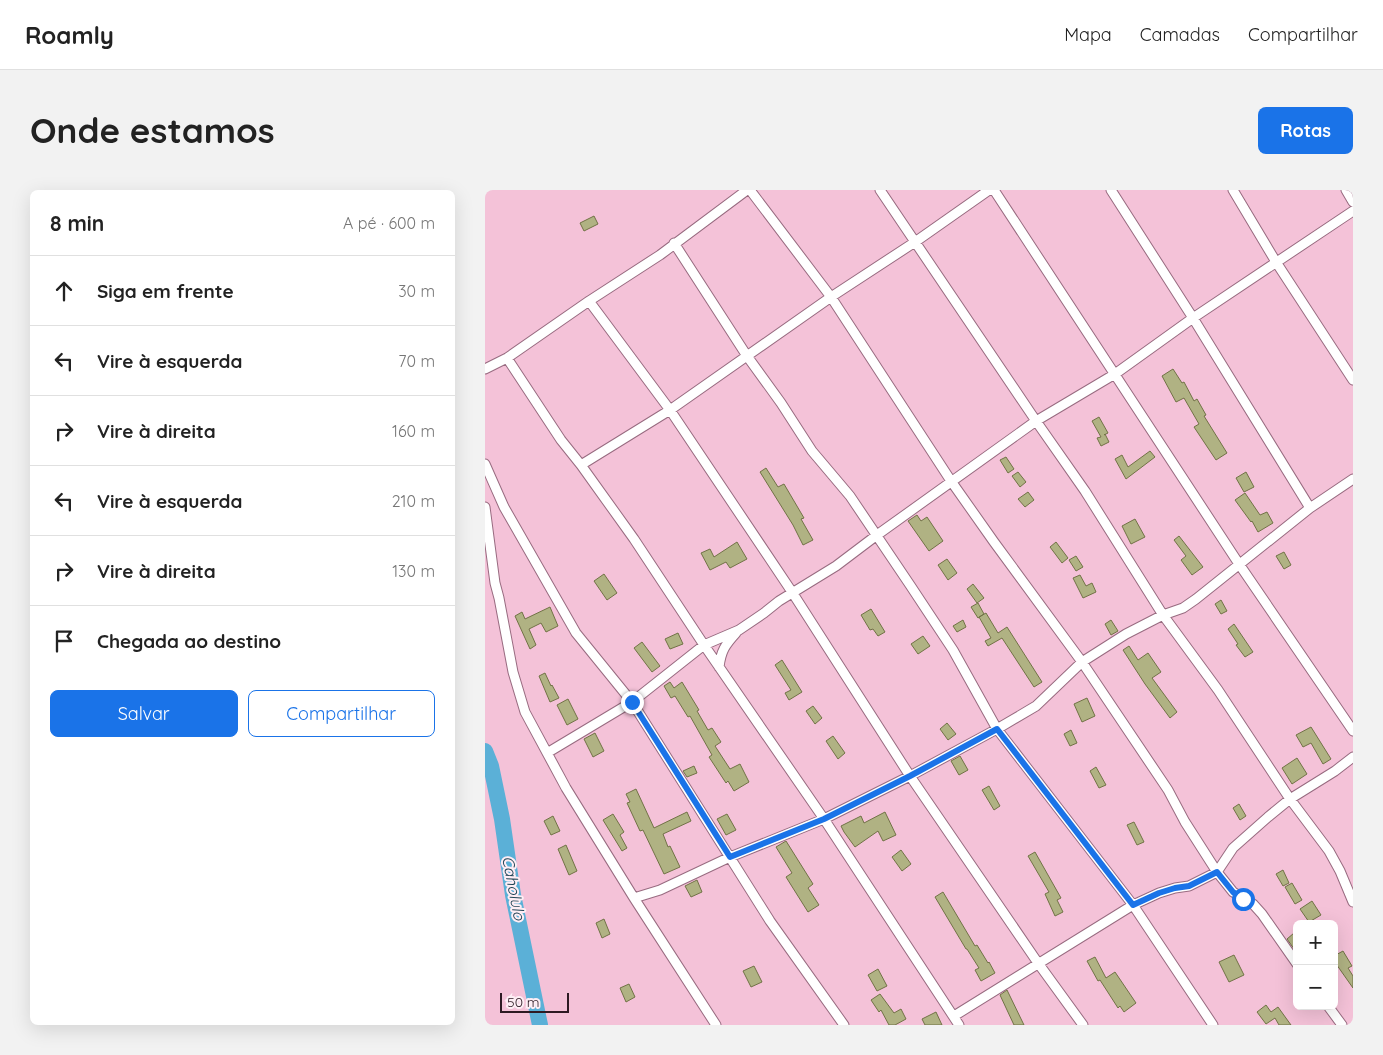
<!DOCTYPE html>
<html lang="pt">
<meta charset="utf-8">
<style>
body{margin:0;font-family:Quicksand,sans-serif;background:#f2f2f2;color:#222}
.controls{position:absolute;right:15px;bottom:15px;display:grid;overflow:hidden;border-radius:8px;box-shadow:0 5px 20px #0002}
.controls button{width:45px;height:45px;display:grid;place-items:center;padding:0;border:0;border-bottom:1px solid #e0e0e0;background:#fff;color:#222;font:25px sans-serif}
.scale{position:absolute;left:15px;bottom:12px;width:69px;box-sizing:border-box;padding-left:5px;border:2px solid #2d1a23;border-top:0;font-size:14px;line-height:18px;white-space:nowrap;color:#2d1a23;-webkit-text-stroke:4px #feeef5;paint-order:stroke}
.stop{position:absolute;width:15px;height:15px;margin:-11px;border:4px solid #1a73e8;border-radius:50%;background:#fff}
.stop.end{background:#1a73e8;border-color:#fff;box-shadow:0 1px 5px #0008}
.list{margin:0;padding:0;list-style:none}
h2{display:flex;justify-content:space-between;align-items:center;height:65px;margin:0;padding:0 20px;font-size:21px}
h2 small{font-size:16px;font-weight:400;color:#767676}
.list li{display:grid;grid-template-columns:32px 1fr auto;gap:15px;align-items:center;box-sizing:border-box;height:70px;padding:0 20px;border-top:1px solid #e0e0e0}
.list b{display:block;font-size:19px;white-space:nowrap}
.list em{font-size:16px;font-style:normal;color:#767676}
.actions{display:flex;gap:10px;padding:15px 20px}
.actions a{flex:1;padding:11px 0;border:1px solid #1a73e8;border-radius:8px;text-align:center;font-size:18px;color:#1a73e8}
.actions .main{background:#1a73e8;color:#fff}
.icon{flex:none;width:28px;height:28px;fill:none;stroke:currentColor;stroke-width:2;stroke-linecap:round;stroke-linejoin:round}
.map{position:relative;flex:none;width:868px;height:835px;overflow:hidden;border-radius:8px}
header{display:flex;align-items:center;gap:30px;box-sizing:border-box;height:70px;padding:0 25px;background:#fff;border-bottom:1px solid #e0e0e0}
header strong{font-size:24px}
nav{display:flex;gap:28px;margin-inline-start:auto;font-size:18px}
.intro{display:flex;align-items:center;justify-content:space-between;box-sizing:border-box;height:120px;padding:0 30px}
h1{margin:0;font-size:35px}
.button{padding:12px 22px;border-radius:8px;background:#1a73e8;color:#fff;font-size:18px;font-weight:700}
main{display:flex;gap:30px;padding:0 30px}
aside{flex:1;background:#fff;border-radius:8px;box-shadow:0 5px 20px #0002}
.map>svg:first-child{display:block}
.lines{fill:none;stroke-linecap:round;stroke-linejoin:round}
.river{stroke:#5bb0d7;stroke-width:16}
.building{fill:#b0b283;stroke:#717246}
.street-casing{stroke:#986b80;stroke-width:11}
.street{stroke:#fff;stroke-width:9}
.route{stroke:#1a73e8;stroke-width:6}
.labels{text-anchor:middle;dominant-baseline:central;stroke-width:4;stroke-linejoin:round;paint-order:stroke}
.water-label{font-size:16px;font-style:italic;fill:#1e4354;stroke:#feeef5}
</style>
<header>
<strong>Roamly</strong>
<nav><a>Mapa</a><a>Camadas</a><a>Compartilhar</a></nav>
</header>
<div class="intro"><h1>Onde estamos</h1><a class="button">Rotas</a></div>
<main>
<aside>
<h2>8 min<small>A pé · 600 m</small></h2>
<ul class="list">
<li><svg class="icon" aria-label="ahead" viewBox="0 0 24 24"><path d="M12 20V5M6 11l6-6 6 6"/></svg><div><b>Siga em frente</b></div><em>30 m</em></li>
<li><svg class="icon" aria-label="left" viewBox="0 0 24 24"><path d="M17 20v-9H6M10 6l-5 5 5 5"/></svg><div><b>Vire à esquerda</b></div><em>70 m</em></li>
<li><svg class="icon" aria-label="right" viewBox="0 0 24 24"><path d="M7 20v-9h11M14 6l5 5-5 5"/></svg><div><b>Vire à direita</b></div><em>160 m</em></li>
<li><svg class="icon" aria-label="left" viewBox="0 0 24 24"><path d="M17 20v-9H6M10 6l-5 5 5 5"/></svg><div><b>Vire à esquerda</b></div><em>210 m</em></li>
<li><svg class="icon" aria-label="right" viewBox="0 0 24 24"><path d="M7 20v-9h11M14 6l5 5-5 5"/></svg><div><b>Vire à direita</b></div><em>130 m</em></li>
<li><svg class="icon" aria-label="arrive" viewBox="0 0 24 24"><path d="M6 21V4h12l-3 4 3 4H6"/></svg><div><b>Chegada ao destino</b></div></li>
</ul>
<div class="actions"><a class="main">Salvar</a><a>Compartilhar</a></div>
</aside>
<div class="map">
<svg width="868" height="835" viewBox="0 0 868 835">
<rect width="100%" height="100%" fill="#f4c2d8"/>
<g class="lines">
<!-- river -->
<path class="river" d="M0 561 6 576 17 629 28 705 55 835"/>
</g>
<!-- building -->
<path class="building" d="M109 26 113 34 99 41 95 33Z
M688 179 697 193 699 192 709 211 712 209 721 225 719 226 742 263 731 270 709 237 714 234 699 208 691 212 677 186Z
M614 227 623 243 619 245 620 244 624 252 616 256 612 248 616 247 607 231Z
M665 261 670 267 641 289 630 269 637 265 643 277Z
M521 267 529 279 523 283 515 270Z
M281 278 293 297 299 294 319 328 316 329 328 350 318 355 308 335 275 282Z
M533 282 541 292 535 297 527 286Z
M761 282 769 297 759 302 751 288Z
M543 302 549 310 540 317 533 309Z
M760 303 775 325 782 322 788 333 773 342 767 331 766 332 750 310Z
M432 325 436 331 442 327 458 351 444 361 423 331Z
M650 329 660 347 646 354 637 336Z
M694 346 718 377 707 385 696 370 701 366 689 350Z
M252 352 262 369 245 378 241 372 225 380 216 363 225 359 229 367Z
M571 352 583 368 577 373 565 357Z
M799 362 806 375 799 379 791 366Z
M591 366 598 377 591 381 584 370Z
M462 369 472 383 463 390 453 375Z
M119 384 132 403 122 410 109 391Z
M595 385 601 396 607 393 611 402 598 408 588 388Z
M488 394 499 408 492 413 482 399Z
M736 410 742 421 736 424 730 414Z
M493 413 499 424 493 428 486 417Z
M65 417 73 436 61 442 56 433 44 439 51 455 45 459 30 426 37 422 40 429Z
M386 419 400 442 393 446 388 439 385 440 376 425Z
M501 423 513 443 522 437 557 492 549 497 517 448 503 456 500 451 506 448 494 427Z
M478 430 481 437 472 442 468 436Z
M626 430 633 441 626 445 620 434Z
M749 434 768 462 760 467 751 455 753 454 743 439Z
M193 443 198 454 185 459 180 449Z
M438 446 445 456 433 464 426 454Z
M157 452 175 476 167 482 149 458Z
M644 456 653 470 663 463 676 482 667 488 692 522 685 528 660 494 638 460Z
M297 470 317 502 304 510 300 503 306 500 290 475Z
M60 483 66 496 67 495 74 508 65 512 54 486Z
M185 492 189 498 197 492 214 520 212 521 223 540 227 538 236 552 230 556 245 579 255 574 264 592 249 601 243 591 241 593 224 567 227 565 205 526 203 527 190 506 186 508 179 496Z
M602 508 610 526 597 532 589 514Z
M83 509 93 529 82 535 72 515Z
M328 516 337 528 330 534 321 521Z
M462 533 471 544 463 550 455 539Z
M826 537 846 569 838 574 826 553 818 557 811 545Z
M586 540 592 553 585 556 579 544Z
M110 543 119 561 108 567 99 549Z
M348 546 360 563 353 569 341 551Z
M475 566 483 580 474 585 466 571Z
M812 568 822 584 807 594 797 578Z
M209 576 212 583 202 587 198 581Z
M611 577 621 595 614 598 605 581Z
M504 596 515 616 509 620 497 600Z
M151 599 169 638 202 622 206 631 178 644 183 657 185 656 195 677 179 684 158 640 155 641 142 613 145 612 141 604Z
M754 614 761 626 755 630 748 618Z
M400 622 411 645 398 651 393 641 370 657 359 642 356 636 376 626 379 633Z
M128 624 139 642 135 645 142 658 137 661 118 630Z
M242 624 251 640 241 645 232 629Z
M68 626 75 641 66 645 59 631Z
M649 632 659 652 652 655 642 635Z
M301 651 328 694 323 698 334 715 323 722 301 687 307 683 291 657Z
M81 655 92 681 84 685 73 659Z
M416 660 426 674 417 681 407 667Z
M550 662 576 708 572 710 578 722 570 726 560 704 564 702 543 666Z
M798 680 804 693 798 696 791 684Z
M212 690 217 702 206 707 200 696Z
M807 693 817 710 810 714 800 697Z
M458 702 490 756 492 755 503 773 504 772 510 783 496 791 490 780 494 778 482 759H481L450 707Z
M827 711 836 725 824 732 815 719Z
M119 729 125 744 117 748 111 733Z
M809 743 812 747V763L802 749Z
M858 761 867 776 863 778 868 786V798L849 771V766Z
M749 765 759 785 744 792 734 772Z
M610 767 621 788 630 782 651 813 639 822 635 816 633 818 615 790 613 791 602 771Z
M269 776 277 792 266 797 258 781Z
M393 779 402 796 392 801 383 785Z
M144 794 150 807 141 812 135 798Z
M522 800 539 835H529L515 805Z
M395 804 409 823 416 819 421 829 410 835H404L396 820 394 822 386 810Z
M781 815 786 822 793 817 806 835H794L790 828 781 834 772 822Z
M451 822 457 835H440L437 829Z"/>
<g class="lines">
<!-- street casing -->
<g class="street-casing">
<path id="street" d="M265 0 346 107 466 291 509 352 597 472 683 600 700 632 732 682 748 702 768 714 777 724 812 774
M395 0 551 231 600 301 678 425 733 500 805 609 844 661 855 681 868 712
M509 0 754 374 868 541
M626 0 708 128 825 318
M748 0 791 72 868 190
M861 0 868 12
M189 53 262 166 296 213 327 261 365 306 425 395 468 460 512 539 551 516 597 472 641 444 678 425 698 418 711 409 825 318 868 289
M104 111 185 220 307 402 425 586 553 773 598 835
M22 168 76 250 96 275 149 349 219 455 339 629 474 835
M0 179 22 168 104 111 175 65 262 0
M0 274 19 317 91 443 147 512 285 731 359 835
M96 275 185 220 346 107 430 52 504 0
M0 317 10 393 14 408 28 482 40 522 81 598 149 708 231 835
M234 477C236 461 240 455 251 443
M62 563 147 512 219 455 254 440 279 423 294 411 351 376 392 345 551 231 630 184 708 128 868 21
M149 708 175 700 245 667 339 629 425 586 512 539 648 715 674 703 690 698 704 696 732 682 748 658 783 627 805 609 850 581 868 567
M843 816 857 835
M469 826 648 715 728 835"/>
</g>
<!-- street -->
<use href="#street" class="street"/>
</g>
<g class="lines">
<!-- route -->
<path class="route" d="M147 512 245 667 339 629 425 586 512 539 648 715 674 703 690 698 704 696 732 682 748 702 758 709"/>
</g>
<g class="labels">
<!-- water labels -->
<g class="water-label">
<text transform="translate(29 698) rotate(79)">Caholulo</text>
</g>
</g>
</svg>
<div class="controls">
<button>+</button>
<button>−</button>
</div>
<div class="scale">50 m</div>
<div class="stop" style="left:758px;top:709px"></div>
<div class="stop end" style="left:147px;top:512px"></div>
</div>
</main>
